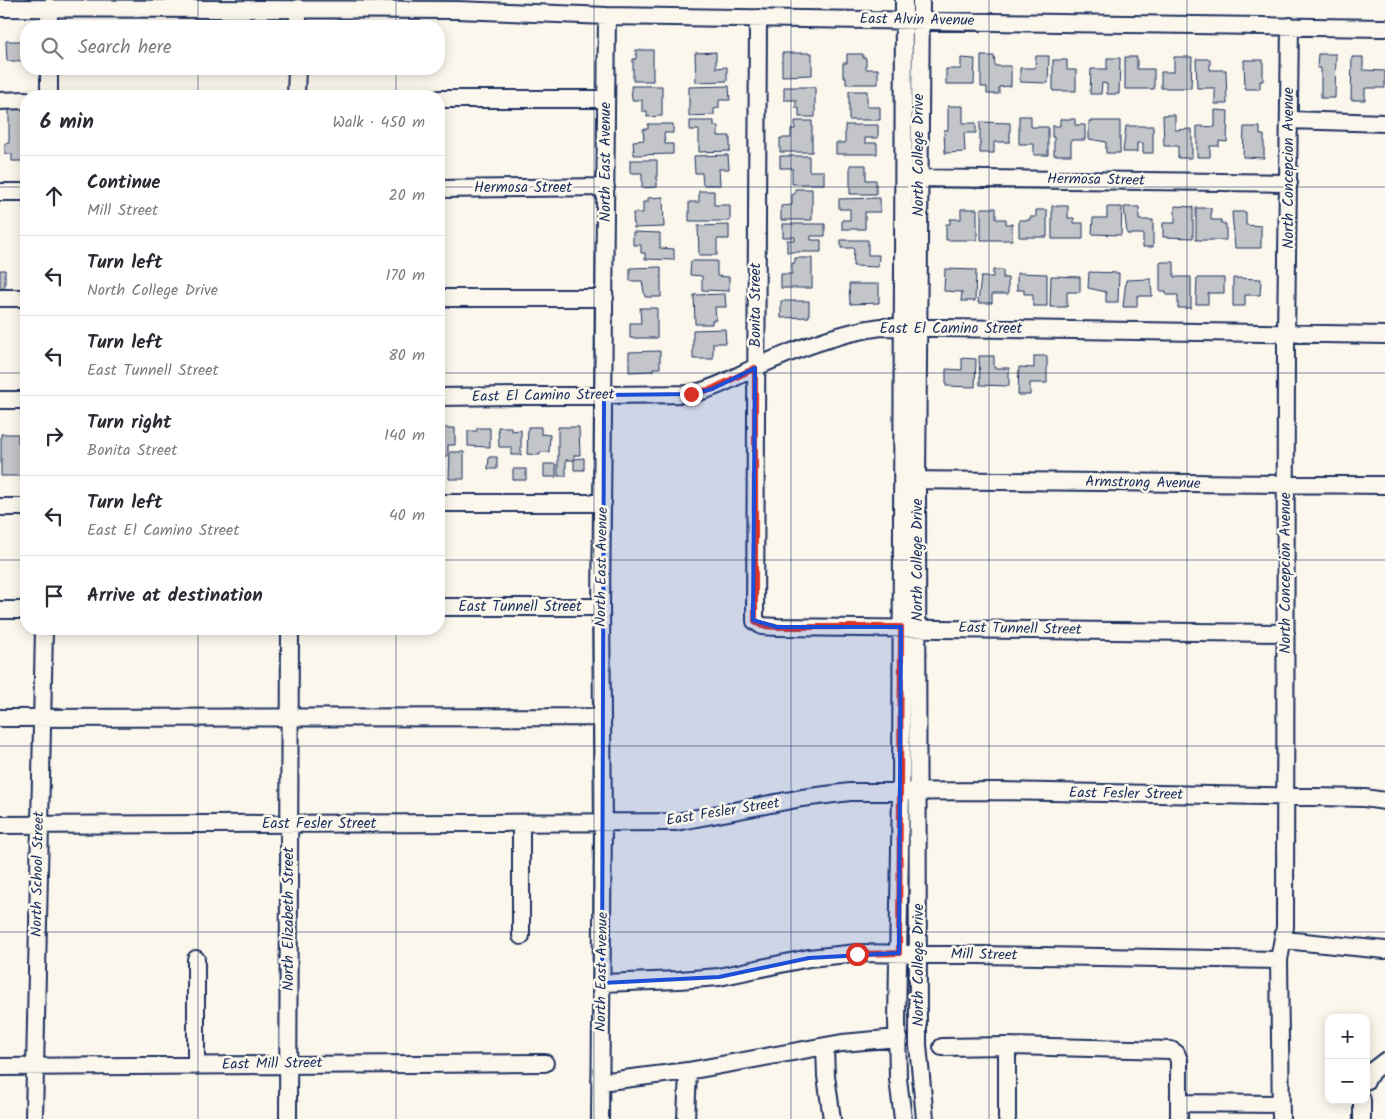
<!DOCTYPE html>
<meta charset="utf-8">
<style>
body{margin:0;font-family:Kalam,sans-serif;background:#f7f7f7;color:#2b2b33}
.controls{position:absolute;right:15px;bottom:15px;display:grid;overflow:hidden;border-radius:10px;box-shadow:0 2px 12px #0003}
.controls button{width:45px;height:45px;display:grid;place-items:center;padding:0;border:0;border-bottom:1px solid #e1e1e2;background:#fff;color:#2b2b33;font:25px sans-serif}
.stop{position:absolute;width:15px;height:15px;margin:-11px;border:4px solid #d93025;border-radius:50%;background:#fff}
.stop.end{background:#d93025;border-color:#fff;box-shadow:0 1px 5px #0008}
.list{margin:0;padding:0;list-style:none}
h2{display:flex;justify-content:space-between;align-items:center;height:65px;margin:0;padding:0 20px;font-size:21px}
h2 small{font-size:16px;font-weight:400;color:#7c7c81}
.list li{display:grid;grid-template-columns:32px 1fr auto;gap:15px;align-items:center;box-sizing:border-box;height:80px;padding:0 20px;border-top:1px solid #e1e1e2}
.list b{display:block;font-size:19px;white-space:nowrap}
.list p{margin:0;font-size:16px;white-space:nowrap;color:#7c7c81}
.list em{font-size:16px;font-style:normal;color:#7c7c81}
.icon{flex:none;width:28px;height:28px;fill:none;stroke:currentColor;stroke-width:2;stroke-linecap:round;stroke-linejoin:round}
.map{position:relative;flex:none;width:1385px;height:1119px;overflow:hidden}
.search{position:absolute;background:#fff;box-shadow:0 2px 12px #0003;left:20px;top:20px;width:425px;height:55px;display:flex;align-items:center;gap:12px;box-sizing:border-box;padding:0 18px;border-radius:20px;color:#7c7c81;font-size:19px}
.panel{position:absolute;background:#fff;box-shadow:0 2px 12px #0003;left:20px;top:90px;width:425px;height:545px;border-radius:20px}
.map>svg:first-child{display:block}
.building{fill:#c3c5c9;stroke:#1b2f5e}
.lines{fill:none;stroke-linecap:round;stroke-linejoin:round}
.minor-casing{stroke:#1b2f5e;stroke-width:20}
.minor{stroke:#fbf7ec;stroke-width:16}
.route{stroke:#d93025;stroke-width:6}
.marked{fill:#1d4ed8;fill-opacity:0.2;stroke:#1d4ed8;stroke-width:4;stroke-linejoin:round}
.grid{fill:none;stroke:#1b2f5e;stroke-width:1;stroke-opacity:0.55}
.labels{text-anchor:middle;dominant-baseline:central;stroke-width:5;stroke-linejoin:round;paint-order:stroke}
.street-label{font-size:15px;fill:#1b2f5e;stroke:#fbf7ec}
</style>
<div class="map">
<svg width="1385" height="1119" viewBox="0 0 1385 1119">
<rect width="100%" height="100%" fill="#fbf7ec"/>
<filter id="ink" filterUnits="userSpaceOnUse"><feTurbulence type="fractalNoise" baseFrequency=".02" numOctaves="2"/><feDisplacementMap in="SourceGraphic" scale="10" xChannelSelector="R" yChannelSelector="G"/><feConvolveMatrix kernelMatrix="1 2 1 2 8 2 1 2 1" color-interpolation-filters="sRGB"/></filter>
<g filter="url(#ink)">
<!-- building -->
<path class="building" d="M6 41H25L26 61H7Z
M636 50H653V81H633V59H636Z
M716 52V68L727 67V81L696 82 695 53Z
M782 53H812V75L782 76Z
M847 54H863V58H866V69H878V84H846V77H843V63H847Z
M1318 54H1336L1335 98H1321V68H1317Z
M981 56H994L995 66H1011V86L999 87V94H987V87H981Z
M1036 56H1049L1048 83 1020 82V68H1035Z
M1125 57H1137V69H1154V89H1125Z
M1174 57H1192L1191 88H1161V72H1174Z
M1352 57H1363V70L1385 71V88H1365V100H1351Z
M961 58 975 59 974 84H946V69H961Z
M1107 58H1120L1119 94H1107V84L1102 83 1101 94H1090L1091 69H1107Z
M1196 59H1210V70H1226L1227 104H1215V88H1197Z
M1053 60H1067V70H1076V91H1053Z
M1244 60H1263V81H1260V89H1245Z
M631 86H662V116L647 117V111H642V100H632Z
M729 86 730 100H719V108L714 109V115L689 116V87Z
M784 87H815V117H799V108H796V100H784Z
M849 91H867V107H880V120H849Z
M9 105H24L26 161H12V154H5V143H9Z
M948 106H963V123H976V133H964L965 152 945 153 944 130H948Z
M1215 110 1228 111 1227 142 1219 141V146H1210V157H1197V126L1215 127Z
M1163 115H1175V130L1192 129V158H1178V146H1164Z
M1019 116H1031V127H1048V155H1034V144H1019Z
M1060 119H1075V125H1085V140H1071V155H1054V137H1052V126H1060Z
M690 121H714V126H718V136H730V151L699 152V130H690Z
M795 121H812V152H780V138H791V129H795Z
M1089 121H1120V153H1106V142L1089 139Z
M980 122 1010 123V142H994V153H980Z
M648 124H673V133H664L665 144H673V154L634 155 633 141 644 140 643 129H648Z
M845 125H878V138H865V143H877V154H836V143H845Z
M1126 126H1153V153H1143V143H1137V152H1123Z
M1244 127H1260V135H1264V158L1243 157Z
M728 155 729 169H719L720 185H703L702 173H695L694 156Z
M780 156H809V171H824V184H792V168H780Z
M630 160H657V187L642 188V173H630Z
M850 165H866V180H876V194H850Z
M795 189H812V220H781V206L792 205V194H795Z
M699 191H714V205H730V221H689V202H699Z
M663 197 664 227 634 228 633 213H643V202H648V198Z
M880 198V212H865V229H842V220H850V209H839V199Z
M1052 206H1068V218H1074V223H1083V239H1052Z
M1175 206 1193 207V238L1163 237V223H1175Z
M1107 207H1122L1121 235 1092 234 1093 218H1107Z
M1124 207H1139V220H1153V247H1143V234H1127Z
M981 208H996V219H1006V224H1012V240H981Z
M1196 208H1211V220H1221V224H1226V240H1196Z
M961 209H977V240H946V224H950V219H961Z
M1036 210H1047V237H1019V220H1030V217H1036Z
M1232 212H1246V225L1261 226V248H1235Z
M783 224H825V236H811V240H821V252H787V240H795V237H783Z
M729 225V239H717V255H699L698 226Z
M633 232 660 233V248L674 249V260L645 259V253H641V245H633Z
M841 240H868V255H879L878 267 853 266 854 248H841Z
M795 258H812V288H781V274H792V263H795Z
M691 261H717V276L729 277V291L702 290V276L690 275Z
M1160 262H1174V277H1191V308H1178V295H1166V291H1160Z
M661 267V297H645L642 281H630V268Z
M945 269 976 270 975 301H961L962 292 944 291Z
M0 270H5V287H0Z
M993 270H1003V278H1008V294H992V303H978L981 277H993Z
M1089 272 1119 273 1118 302H1106V292L1088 288Z
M1017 273 1047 274V306H1033V294H1024V290H1017Z
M1051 276 1080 277V292H1067V307H1050Z
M1197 278H1224V293H1208V304H1196Z
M1233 278 1261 279 1260 295H1245V306H1233Z
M1151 279 1152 296H1137V307H1123L1126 280Z
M849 284H879V303L850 304Z
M725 294 726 307H715L716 320H712V324H695L694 295Z
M781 301H809V317L781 318Z
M640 308H657V338H630V323H641Z
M725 329 726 343H713V359H693V330Z
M660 351V368H653V371L629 372V352Z
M979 356H994V368H1009V386L980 385Z
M1034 356H1047V383H1030V395H1018L1019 367 1034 368Z
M962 358 976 359 975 387 946 386V369L962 370Z
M498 427H511V431L521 430V455H511V447H499Z
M528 427H541V434L550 435 549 452H540V455L527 454Z
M558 427H579L580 455H574V460H566V476H558Z
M439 428H455V445H448V456H439Z
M477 428H490V447L468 446V431H477Z
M1 434H18V443H24V476H1Z
M450 452H464V479H449Z
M489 457H497V469H488Z
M584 458V470H574V459Z
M544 464H556V477H544Z
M513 469H526V480H513Z"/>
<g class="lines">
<!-- minor casing -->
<g class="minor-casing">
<path id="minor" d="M921 0 917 481 918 1045 925 1119
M49 7V26
M0 8 457 10 607 16 1385 28
M758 18 755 621 762 626 777 627 1286 633
M298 26V8
M49 69V96
M296 96 297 69
M439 99H606
M0 101 26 100
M1289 120 1385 123
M910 178 1289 183
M439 189 606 187
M0 192H26
M0 298H26
M439 298H605
M439 397 691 394C714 389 733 378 754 368 794 350 837 333 881 327L1385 335
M0 400H26
M906 480 1385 485
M439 503H603
M0 507H26
M439 607H601
M0 610H26
M0 718 602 717
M521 823V936
M0 825 676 822 802 798 850 792 998 791 1364 798 1385 801
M1284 940 1385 950
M196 959V1065
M602 983 679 980 719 977 809 958 857 953 1279 960
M825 1046 826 1076 832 1119
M942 1047 1007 1046 1171 1050 1176 1053 1179 1060V1119
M0 1067 545 1063
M1366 1081 1372 1071 1385 1061
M600 1082 688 1071 842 1043 898 1038
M1179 1103 1279 1104
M34 1119 44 629
M288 1119 290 629
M600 1119 603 823 601 607 607 16
M686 1119 688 1071
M903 1119 898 1079 897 1020 901 791 904 0
M1007 1119V1046
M1281 1119 1279 960 1285 927 1286 335 1290 26
M1362 1119V1100"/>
</g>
<!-- minor -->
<use href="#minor" class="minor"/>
</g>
</g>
<g class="lines" filter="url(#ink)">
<!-- route -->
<path class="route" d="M691 394 712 389 755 368V621L762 626 777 627H901L899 953 857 954"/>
</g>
<!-- marked area -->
<path class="marked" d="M755 368 753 620 777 627H901L899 953 809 958 719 977 602 983 604 395 691 394 712 389Z"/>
<!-- grid -->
<path class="grid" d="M198 0V26M396 0V26M594 0V1119M791 0V1119M989 0V1119M1187 0V1119M198 69V96M396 69V96M0 187H26M439 187H1385M0 373H26M439 373H1385M0 560H26M439 560H1385M198 629V1119M396 629V1119M0 746H1385M0 932H1385"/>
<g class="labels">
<!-- street labels -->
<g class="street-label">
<text transform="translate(917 20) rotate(1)">East Alvin Avenue</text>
<text transform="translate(919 155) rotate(-90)">North College Drive</text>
<text transform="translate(606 162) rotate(-90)">North East Avenue</text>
<text transform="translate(1289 168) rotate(-90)">North Concepcion Avenue</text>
<text transform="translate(1096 180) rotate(1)">Hermosa Street</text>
<text x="523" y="188">Hermosa Street</text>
<text transform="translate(756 305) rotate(-90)">Bonita Street</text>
<text x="951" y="329">East El Camino Street</text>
<text transform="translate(543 396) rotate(-1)">East El Camino Street</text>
<text transform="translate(1143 483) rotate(1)">Armstrong Avenue</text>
<text transform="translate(918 560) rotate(-90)">North College Drive</text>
<text transform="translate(602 567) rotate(-89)">North East Avenue</text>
<text transform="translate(1286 573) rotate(-90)">North Concepcion Avenue</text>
<text x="520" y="607">East Tunnell Street</text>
<text transform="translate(1020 629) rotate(1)">East Tunnell Street</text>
<text transform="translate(1126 794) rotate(1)">East Fesler Street</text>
<text transform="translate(723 812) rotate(-9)">East Fesler Street</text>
<text x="319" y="824">East Fesler Street</text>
<text transform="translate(38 874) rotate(-89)">North School Street</text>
<text transform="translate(289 919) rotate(-90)">North Elizabeth Street</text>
<text transform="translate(984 955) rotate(1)">Mill Street</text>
<text transform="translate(919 965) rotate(-90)">North College Drive</text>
<text transform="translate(602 972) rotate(-89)">North East Avenue</text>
<text transform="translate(272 1064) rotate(-1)">East Mill Street</text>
</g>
</g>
</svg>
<div class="controls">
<button>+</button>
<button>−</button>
</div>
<div class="stop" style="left:857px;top:954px"></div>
<div class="stop end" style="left:691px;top:394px"></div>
<div class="search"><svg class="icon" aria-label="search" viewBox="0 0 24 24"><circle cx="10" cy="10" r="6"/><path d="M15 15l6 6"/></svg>Search here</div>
<section class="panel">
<h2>6 min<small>Walk · 450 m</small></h2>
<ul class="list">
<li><svg class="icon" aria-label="ahead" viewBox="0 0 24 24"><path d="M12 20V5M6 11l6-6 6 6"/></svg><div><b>Continue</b><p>Mill Street</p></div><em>20 m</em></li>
<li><svg class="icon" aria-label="left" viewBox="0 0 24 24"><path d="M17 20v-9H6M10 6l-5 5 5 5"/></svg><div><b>Turn left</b><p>North College Drive</p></div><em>170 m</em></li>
<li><svg class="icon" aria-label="left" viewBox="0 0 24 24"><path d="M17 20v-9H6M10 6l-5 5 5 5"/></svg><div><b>Turn left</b><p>East Tunnell Street</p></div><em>80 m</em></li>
<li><svg class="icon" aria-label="right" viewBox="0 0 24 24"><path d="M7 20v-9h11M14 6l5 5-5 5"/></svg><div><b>Turn right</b><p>Bonita Street</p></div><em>140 m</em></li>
<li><svg class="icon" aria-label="left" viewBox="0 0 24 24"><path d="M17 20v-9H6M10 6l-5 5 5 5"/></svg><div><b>Turn left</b><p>East El Camino Street</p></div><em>40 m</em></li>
<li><svg class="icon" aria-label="arrive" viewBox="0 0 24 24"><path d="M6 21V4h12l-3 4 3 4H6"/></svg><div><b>Arrive at destination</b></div></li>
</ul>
</section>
</div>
